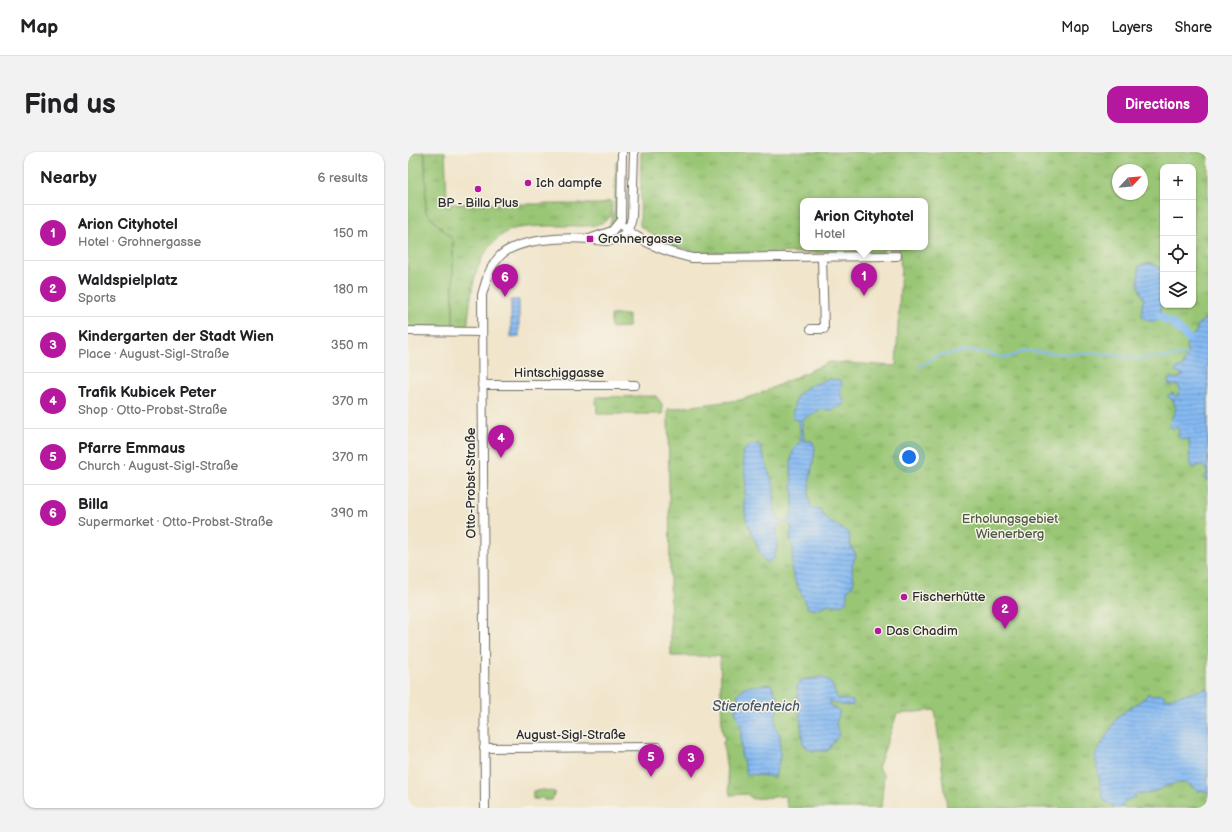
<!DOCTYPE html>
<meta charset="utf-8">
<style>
body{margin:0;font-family:"Balsamiq Sans",sans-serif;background:#f2f2f2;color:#202124}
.controls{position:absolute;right:12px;top:12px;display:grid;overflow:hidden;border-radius:8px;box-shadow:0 1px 3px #0004}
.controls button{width:36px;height:36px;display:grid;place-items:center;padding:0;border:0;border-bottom:1px solid #e0e0e0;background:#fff;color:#202124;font:20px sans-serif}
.compass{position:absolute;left:704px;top:12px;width:36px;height:36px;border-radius:50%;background:#fff;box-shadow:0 1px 3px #0004;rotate:64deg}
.you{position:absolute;left:501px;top:305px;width:14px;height:14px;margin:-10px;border:3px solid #fff;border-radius:50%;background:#1a73e8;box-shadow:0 0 0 6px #1a73e833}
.badge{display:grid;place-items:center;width:26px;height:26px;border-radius:50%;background:#b5179e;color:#fff;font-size:13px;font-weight:700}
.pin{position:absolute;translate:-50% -33px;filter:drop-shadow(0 1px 2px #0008)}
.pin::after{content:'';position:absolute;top:21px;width:14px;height:12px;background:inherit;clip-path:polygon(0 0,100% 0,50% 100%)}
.popup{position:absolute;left:392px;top:46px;width:128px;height:52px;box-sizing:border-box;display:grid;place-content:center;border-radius:8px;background:#fff;filter:drop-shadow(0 1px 3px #0005);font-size:13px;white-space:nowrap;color:#757577}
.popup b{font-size:15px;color:#202124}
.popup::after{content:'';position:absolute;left:50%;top:100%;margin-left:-8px;border:8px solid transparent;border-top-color:#fff}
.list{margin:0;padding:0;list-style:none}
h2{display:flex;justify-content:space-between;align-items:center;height:52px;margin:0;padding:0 16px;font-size:17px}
h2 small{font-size:13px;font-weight:400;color:#757577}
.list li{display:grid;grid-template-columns:26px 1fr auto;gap:12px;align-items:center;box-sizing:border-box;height:56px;padding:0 16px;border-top:1px solid #e0e0e0}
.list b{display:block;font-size:15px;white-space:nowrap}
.list p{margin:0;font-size:13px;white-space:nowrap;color:#757577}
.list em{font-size:13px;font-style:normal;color:#757577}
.icon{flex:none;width:22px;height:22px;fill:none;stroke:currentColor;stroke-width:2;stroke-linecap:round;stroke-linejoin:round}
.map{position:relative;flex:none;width:800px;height:656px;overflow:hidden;border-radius:12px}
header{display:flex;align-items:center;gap:24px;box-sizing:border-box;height:56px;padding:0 20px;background:#fff;border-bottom:1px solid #e0e0e0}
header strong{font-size:19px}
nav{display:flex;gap:22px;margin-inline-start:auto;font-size:14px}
.intro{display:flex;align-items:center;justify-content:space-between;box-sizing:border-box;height:96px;padding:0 24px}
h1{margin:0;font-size:28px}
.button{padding:10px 18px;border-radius:12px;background:#b5179e;color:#fff;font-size:14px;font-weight:700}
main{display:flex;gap:24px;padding:0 24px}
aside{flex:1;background:#fff;border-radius:12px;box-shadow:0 1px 3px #0004}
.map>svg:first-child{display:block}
.green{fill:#99c674;stroke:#627850}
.park{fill:url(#park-tufts);stroke:#627850;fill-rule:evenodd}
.water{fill:url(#water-rules);stroke:#58728f}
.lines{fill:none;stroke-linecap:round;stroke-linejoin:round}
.stream{stroke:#85baf3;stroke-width:2}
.canal{stroke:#85baf3;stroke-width:8}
.minor-casing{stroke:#706c63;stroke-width:10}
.minor{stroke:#fff;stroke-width:8}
.poi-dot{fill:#b5179e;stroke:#f7f3e8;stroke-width:1.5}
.labels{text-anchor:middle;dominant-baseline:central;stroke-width:3;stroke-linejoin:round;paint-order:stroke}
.poi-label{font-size:13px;fill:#2b2b2b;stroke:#f7f3e8;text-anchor:start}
.street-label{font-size:13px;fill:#2b2b2b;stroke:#f7f3e8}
.park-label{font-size:13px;fill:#4c5a41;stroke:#f7f3e8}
.water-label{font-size:14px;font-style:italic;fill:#465667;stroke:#f7f3e8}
</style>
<header>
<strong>Map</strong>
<nav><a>Map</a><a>Layers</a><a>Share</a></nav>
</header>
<div class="intro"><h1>Find us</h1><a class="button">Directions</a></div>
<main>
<aside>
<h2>Nearby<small>6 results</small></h2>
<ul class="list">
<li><span class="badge">1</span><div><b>Arion Cityhotel</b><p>Hotel · Grohnergasse</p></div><em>150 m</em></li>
<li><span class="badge">2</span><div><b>Waldspielplatz</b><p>Sports</p></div><em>180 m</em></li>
<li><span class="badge">3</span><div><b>Kindergarten der Stadt Wien</b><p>Place · August-Sigl-Straße</p></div><em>350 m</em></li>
<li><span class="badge">4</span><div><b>Trafik Kubicek Peter</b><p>Shop · Otto-Probst-Straße</p></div><em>370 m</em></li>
<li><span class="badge">5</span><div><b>Pfarre Emmaus</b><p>Church · August-Sigl-Straße</p></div><em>370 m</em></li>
<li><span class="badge">6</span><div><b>Billa</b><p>Supermarket · Otto-Probst-Straße</p></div><em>390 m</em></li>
</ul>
</aside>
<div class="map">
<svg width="800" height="656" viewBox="0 0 800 656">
<defs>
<pattern id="park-tufts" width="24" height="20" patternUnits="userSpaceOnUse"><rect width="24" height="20" fill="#99c674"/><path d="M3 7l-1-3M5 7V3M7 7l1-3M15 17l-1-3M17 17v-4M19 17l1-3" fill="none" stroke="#7da15f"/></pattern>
<pattern id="water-rules" width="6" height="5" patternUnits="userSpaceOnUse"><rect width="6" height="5" fill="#85baf3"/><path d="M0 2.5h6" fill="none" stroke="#6d97c5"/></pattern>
</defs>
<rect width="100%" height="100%" fill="#f7f3e8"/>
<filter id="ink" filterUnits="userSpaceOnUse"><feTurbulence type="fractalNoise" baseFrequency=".025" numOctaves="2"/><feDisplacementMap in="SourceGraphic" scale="8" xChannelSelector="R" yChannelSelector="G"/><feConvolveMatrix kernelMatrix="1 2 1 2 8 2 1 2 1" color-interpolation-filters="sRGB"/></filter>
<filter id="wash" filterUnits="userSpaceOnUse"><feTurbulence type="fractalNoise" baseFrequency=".012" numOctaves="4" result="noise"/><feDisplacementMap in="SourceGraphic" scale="16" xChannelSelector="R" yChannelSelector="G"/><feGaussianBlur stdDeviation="0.9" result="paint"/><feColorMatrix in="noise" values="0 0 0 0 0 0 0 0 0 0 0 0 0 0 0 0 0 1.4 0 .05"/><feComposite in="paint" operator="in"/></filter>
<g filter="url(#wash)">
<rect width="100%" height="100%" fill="#f1e5cb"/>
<!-- green -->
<path class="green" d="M0 0 17 1 18 60 45 88V175H0Z
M208 10H211L210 61 204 74 202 72 206 59Z"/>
<!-- park -->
<path class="park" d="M14 0H37L39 49 43 52H193L201 49 204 50 203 64C192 75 182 74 167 74 153 74 110 73 100 79 64 100 64 140 59 176L45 175V88L18 60 17 1Z
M233 0H800V656H539L527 558 489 562 470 616 476 623 473 656H380L377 644 344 647 339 642 322 643 315 590 317 588 314 578 312 504H263L260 257 332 248 351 242 421 210 488 214 493 116 491 97H476L475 100 292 101 259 93 232 74ZM755 15H785V153H755ZM710 18H734V42H710ZM395 49H517V95H395Z
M203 163H221V175L203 176Z
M248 244 254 252 255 262H190L189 260 188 245Z
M136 638 147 640 144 648H136L133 645 131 647H125V639Z"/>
<!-- water -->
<path class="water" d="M742 111 754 117 752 164 748 170 741 169 734 165V152L736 148 730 132 731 114Z
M103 148H111V185L103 186Z
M800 165V330L796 327 799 322 798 316 793 313 785 316 782 309 781 287H773L770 284 771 277 769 275 765 277 761 272 768 257 765 248 759 244 764 241 769 245 772 237 770 233H761L760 228 763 225 769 227 776 223 767 220 768 217 774 215 780 203 778 195 781 187 789 179V173Z
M420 227 433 228 434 233 432 241 437 252 424 258 414 257 394 268 396 289H404L407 295C407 313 395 340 404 356L412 357C416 371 431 373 441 381L442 393 448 403C447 407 444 412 444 416 445 429 450 428 439 439V449C432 454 429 454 421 452L409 457H401L388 431 383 417 385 397 382 384 384 376 381 371 374 370 369 374C368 386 373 404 359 411L353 403 338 368 336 348 338 331 334 300 343 293 351 292 366 334V355L371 368 382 367C392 346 372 301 393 289L391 268 385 267C384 262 385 259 386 255 388 235 404 234 420 227Z
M415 525 423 531 430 547 445 549V553L438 554 421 549 423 555 432 560 428 571 431 583 419 599H404L395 592 389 535 393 528Z
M363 532C365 537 370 545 370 551 369 562 363 572 372 582V604L367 625 339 622 333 602V575L327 559 330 542 336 535Z
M800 536V641L793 638 790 640 788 637C785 635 780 632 777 631 760 629 744 645 728 642L725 646 718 648 713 656H708L695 648 687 603 710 564 738 545 740 541 743 544 754 542 758 547C772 543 786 541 800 536Z"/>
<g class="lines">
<!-- stream -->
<path class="stream" d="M748 206 780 203
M511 215 528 204 558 199 579 201 593 205H602L616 199 661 202 689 201 730 207 744 206"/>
<!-- canal -->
<path class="canal" d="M752 164 759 169
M765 172 781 187"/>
</g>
</g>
<g filter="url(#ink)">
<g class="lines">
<!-- minor casing -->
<g class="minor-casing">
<path id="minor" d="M212 72C232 90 257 100 284 106L489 104
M184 86 204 79 213 68 214 0
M403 177H416L414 105
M0 179 74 180
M74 233H227
M76 596 250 595
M77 656 74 143C78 129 81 116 91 105 108 86 159 85 182 87 192 88 200 91 209 87 217 83 223 74 224 65L226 0"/>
</g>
<!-- minor -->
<use href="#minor" class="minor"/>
</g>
</g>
<!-- markers -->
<g class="poi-dot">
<circle cx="120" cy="31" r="4"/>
<circle cx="70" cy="37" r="4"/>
<rect x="178" y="83" width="8" height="8" rx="2"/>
<circle cx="496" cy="445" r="4"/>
<circle cx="470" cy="479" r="4"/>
</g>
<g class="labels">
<!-- poi labels -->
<g class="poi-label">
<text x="128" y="31">Ich dampfe</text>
<text x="70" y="51" text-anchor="middle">BP - Billa Plus</text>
<text x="190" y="87">Grohnergasse</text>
<text x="504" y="445">Fischerhütte</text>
<text x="478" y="479">Das Chadim</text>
</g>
<!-- street labels -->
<g class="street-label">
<text x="151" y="221">Hintschiggasse</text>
<text transform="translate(63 331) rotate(-90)">Otto-Probst-Straße</text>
<text x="163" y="583">August-Sigl-Straße</text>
</g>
<!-- park labels -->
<g class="park-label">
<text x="602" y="367">Erholungsgebiet<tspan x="602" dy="15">Wienerberg</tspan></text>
</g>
<!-- water labels -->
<g class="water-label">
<text x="348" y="554">Stierofenteich</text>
</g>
</g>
</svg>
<div class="controls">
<button>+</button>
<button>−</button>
<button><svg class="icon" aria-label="locate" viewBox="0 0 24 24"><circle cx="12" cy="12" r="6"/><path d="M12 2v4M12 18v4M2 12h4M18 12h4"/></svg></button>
<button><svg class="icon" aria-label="layers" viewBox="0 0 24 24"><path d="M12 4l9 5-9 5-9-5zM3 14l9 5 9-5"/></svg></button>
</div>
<svg class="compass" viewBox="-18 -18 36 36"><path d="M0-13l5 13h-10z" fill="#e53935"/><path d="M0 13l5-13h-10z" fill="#757577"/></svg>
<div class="you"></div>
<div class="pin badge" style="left:456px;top:144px">1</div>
<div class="popup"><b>Arion Cityhotel</b>Hotel</div>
<div class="pin badge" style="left:597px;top:477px">2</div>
<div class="pin badge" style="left:283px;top:626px">3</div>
<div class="pin badge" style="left:93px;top:306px">4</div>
<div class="pin badge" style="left:243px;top:625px">5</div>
<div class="pin badge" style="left:97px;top:145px">6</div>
</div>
</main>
